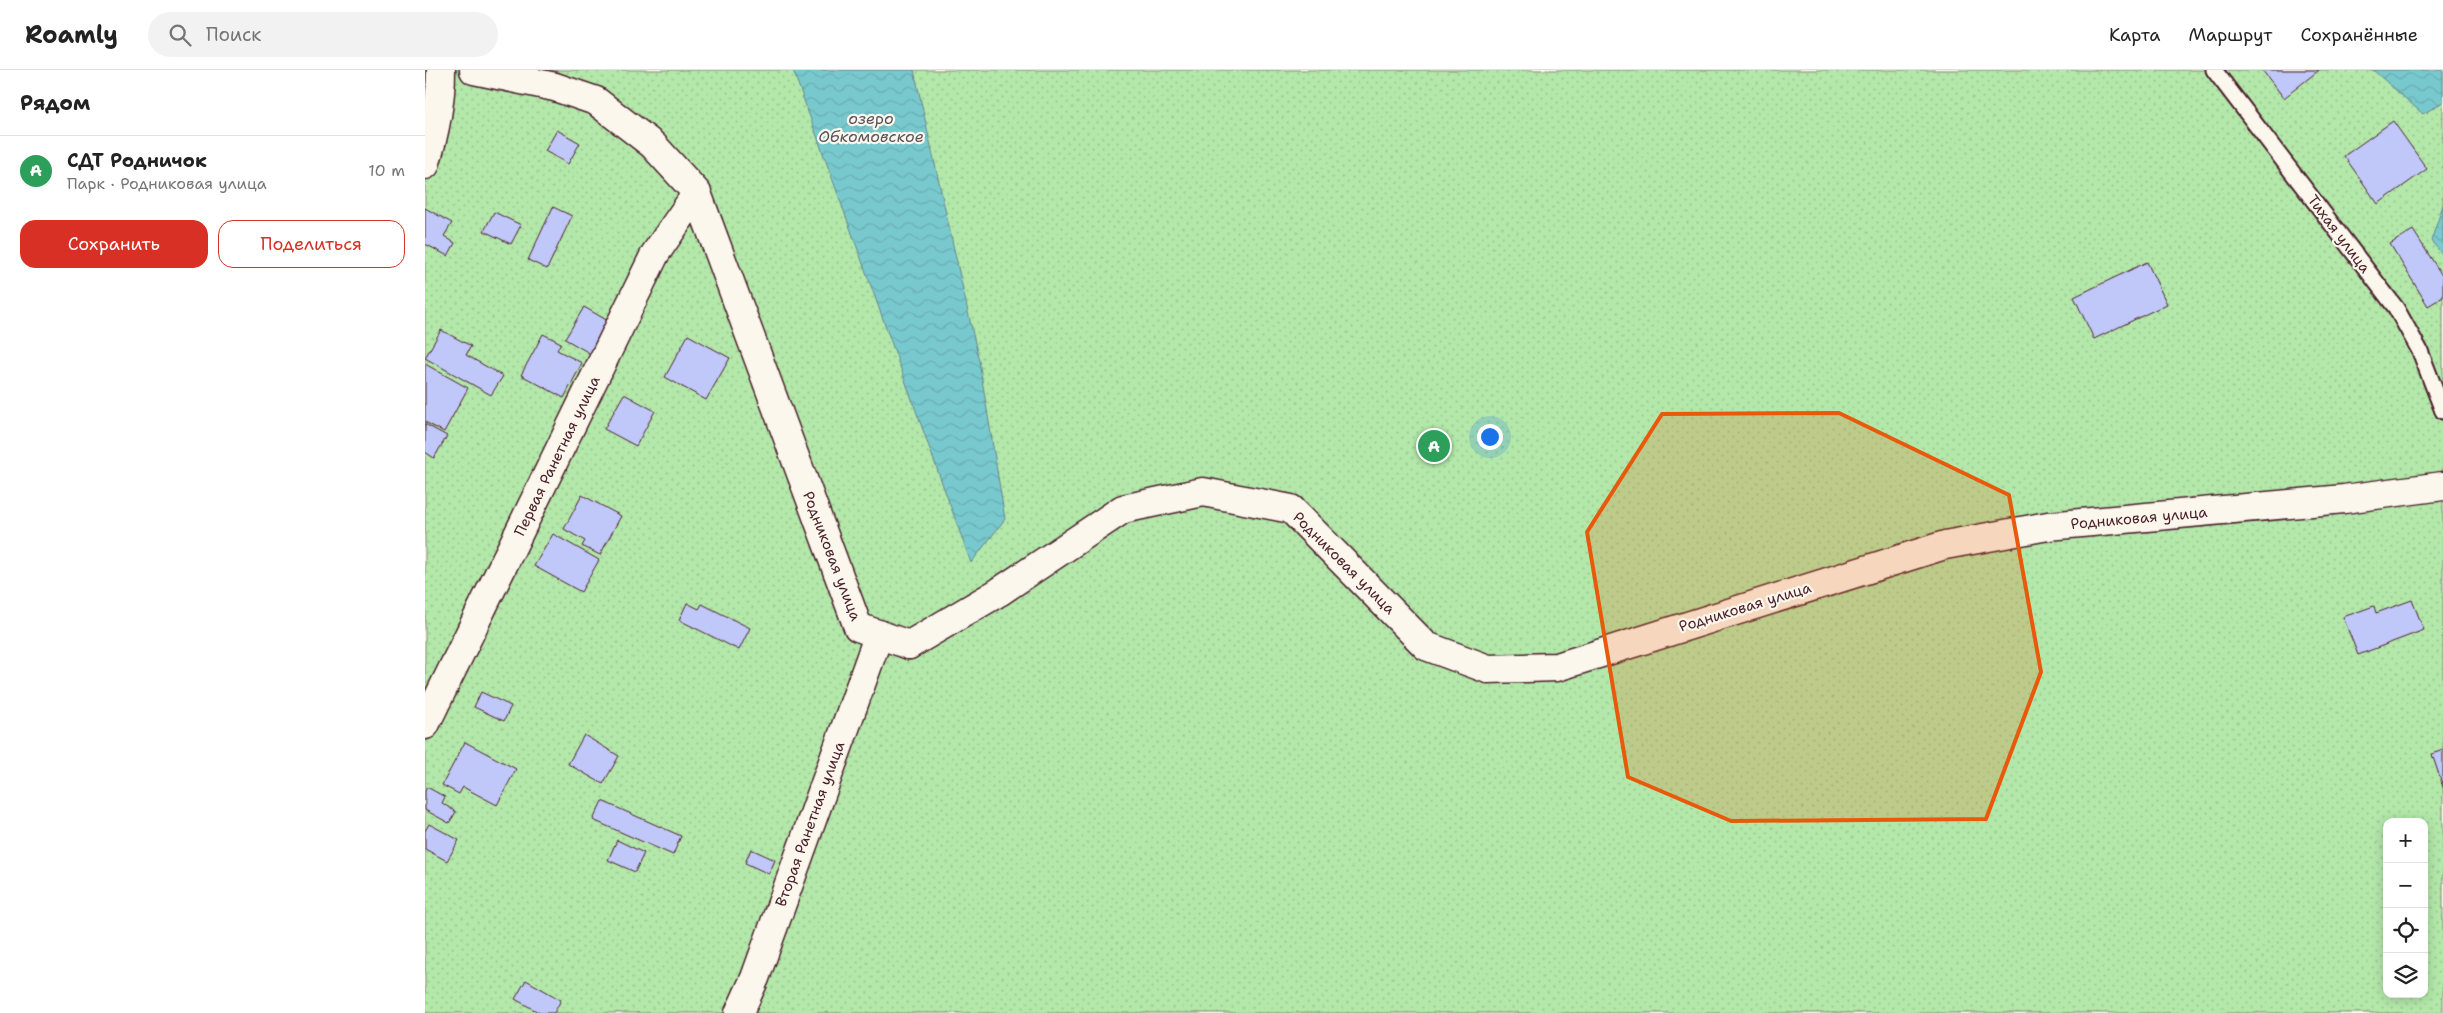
<!DOCTYPE html>
<html lang="ru">
<meta charset="utf-8">
<style>
body{margin:0;font-family:"Shantell Sans",sans-serif;background:#f2f2f2;color:#222}
.controls{position:absolute;right:15px;bottom:15px;display:grid;overflow:hidden;border-radius:10px;box-shadow:0 2px 12px #0003}
.controls button{width:45px;height:45px;display:grid;place-items:center;padding:0;border:0;border-bottom:1px solid #e0e0e0;background:#fff;color:#222;font:25px sans-serif}
.you{position:absolute;left:1064px;top:366px;width:18px;height:18px;margin:-12px;border:4px solid #fff;border-radius:50%;background:#1a73e8;box-shadow:0 0 0 8px #1a73e833}
.badge{display:grid;place-items:center;width:32px;height:32px;border-radius:50%;background:#d93025;color:#fff;font-size:16px;font-weight:700}
.pin{position:absolute;translate:-50% -50%;border:2px solid #fff;box-shadow:0 1px 5px #0006}
.list{margin:0;padding:0;list-style:none}
h2{display:flex;justify-content:space-between;align-items:center;height:65px;margin:0;padding:0 20px;font-size:21px}
h2 small{font-size:16px;font-weight:400;color:#767676}
.list li{display:grid;grid-template-columns:32px 1fr auto;gap:15px;align-items:center;box-sizing:border-box;height:70px;padding:0 20px;border-top:1px solid #e0e0e0}
.list b{display:block;font-size:19px;white-space:nowrap}
.list p{margin:0;font-size:16px;white-space:nowrap;color:#767676}
.list em{font-size:16px;font-style:normal;color:#767676}
.actions{display:flex;gap:10px;padding:15px 20px}
.actions a{flex:1;padding:11px 0;border:1px solid #d93025;border-radius:15px;text-align:center;font-size:18px;color:#d93025}
.actions .main{background:#d93025;color:#fff}
.icon{flex:none;width:28px;height:28px;fill:none;stroke:currentColor;stroke-width:2;stroke-linecap:round;stroke-linejoin:round}
.map{position:relative;flex:none;width:2018px;height:943px;overflow:hidden}
header{display:flex;align-items:center;gap:30px;box-sizing:border-box;height:70px;padding:0 25px;background:#fff;border-bottom:1px solid #e0e0e0}
header strong{font-size:24px}
nav{display:flex;gap:28px;margin-inline-start:auto;font-size:18px}
.search{width:350px;height:45px;background:#f2f2f2;display:flex;align-items:center;gap:12px;box-sizing:border-box;padding:0 18px;border-radius:28px;color:#767676;font-size:19px}
main{display:flex}
aside{flex:1;background:#fff}
.map>svg:first-child{display:block}
.garden{fill:url(#garden-dots);stroke:#7e846a;fill-rule:evenodd}
.water{fill:url(#water-waves);stroke:#66858d}
.building{fill:#c0c8f9;stroke:#4a1f2b}
.lines{fill:none;stroke-linecap:round;stroke-linejoin:round}
.service-casing{stroke:#4a1f2b;stroke-width:19}
.minor-casing{stroke:#4a1f2b;stroke-width:31}
.tertiary-casing{stroke:#4a1f2b;stroke-width:31}
.service{stroke:#fbf7ec;stroke-width:15}
.minor{stroke:#fbf7ec;stroke-width:28}
.tertiary{stroke:#fbf7ec;stroke-width:28}
.marked{fill:#e8590c;fill-opacity:0.2;stroke:#e8590c;stroke-width:4;stroke-linejoin:round}
.labels{text-anchor:middle;dominant-baseline:central;stroke-width:4.5;stroke-linejoin:round;paint-order:stroke}
.street-label{font-size:15px;fill:#4a1f2b;stroke:#fbf7ec}
.water-label{font-size:16px;font-style:italic;fill:#58525c;stroke:#fbf7ec}
</style>
<header>
<strong>Roamly</strong>
<div class="search"><svg class="icon" aria-label="search" viewBox="0 0 24 24"><circle cx="10" cy="10" r="6"/><path d="M15 15l6 6"/></svg>Поиск</div>
<nav><a>Карта</a><a>Маршрут</a><a>Сохранённые</a></nav>
</header>
<main>
<aside>
<h2>Рядом<small></small></h2>
<ul class="list">
<li><span class="badge" style="background:#2e9e5b">A</span><div><b>СДТ Родничок</b><p>Парк · Родниковая улица</p></div><em>10 m</em></li>
</ul>
<div class="actions"><a class="main">Сохранить</a><a>Поделиться</a></div>
</aside>
<div class="map">
<svg width="2018" height="943" viewBox="0 0 2018 943">
<defs>
<pattern id="garden-dots" width="8" height="8" patternUnits="userSpaceOnUse" patternTransform="scale(1.25)"><rect width="8" height="8" fill="#b3e8aa"/><path d="M2 2h.1M6 6h.1" fill="none" stroke="#9bc792" stroke-width="1.8" stroke-linecap="round"/></pattern>
<pattern id="water-waves" width="16" height="10" patternUnits="userSpaceOnUse" patternTransform="scale(1.25)"><rect width="16" height="10" fill="#78c9ce"/><path d="M0 5q4-4 8 0t8 0" fill="none" stroke="#69acb1"/></pattern>
</defs>
<rect width="100%" height="100%" fill="#fbf7ec"/>
<filter id="ink" filterUnits="userSpaceOnUse"><feTurbulence type="fractalNoise" baseFrequency=".02" numOctaves="2"/><feDisplacementMap in="SourceGraphic" scale="10" xChannelSelector="R" yChannelSelector="G"/><feConvolveMatrix kernelMatrix="1 2 1 2 8 2 1 2 1" color-interpolation-filters="sRGB"/></filter>
<g filter="url(#ink)">
<!-- garden -->
<path class="garden" d="M0 0H2018V943H0ZM1962 752H1999V924H1962Z"/>
<!-- water -->
<path class="water" d="M368 0H489L554 291 580 449 546 493Z
M1948 0H2018V32L1998 44Z
M2018 135V185L2006 171Z"/>
<!-- building -->
<path class="building" d="M1837 0H1894L1859 28Z
M1968 51 2002 99 1953 134 1919 86Z
M132 60 155 73 143 94 120 81Z
M128 137 147 146 122 199 103 190Z
M0 138 27 153 19 166 30 173 23 186 0 174Z
M69 142 96 155 86 174 59 161Z
M1988 160 2018 207V227L2003 236 1965 174Z
M1722 192 1742 234 1669 269 1649 227Z
M159 237 185 252 166 284 140 269Z
M16 260 46 276 41 285 78 306 66 325 0 288Z
M118 264 136 273 132 280 157 293 139 328 96 305Z
M263 265 305 288 281 330 240 307Z
M0 294 43 318 19 362 0 352Z
M199 324 230 341 211 376 179 359Z
M0 354 22 366 9 388 0 382Z
M157 425 196 446 175 485 157 476 160 471 139 459Z
M128 464 174 490 156 522 109 496Z
M1987 530 1999 560 1933 585 1918 547 1949 536 1951 543Z
M262 533 274 539 277 534 325 558 314 580 254 550Z
M56 622 86 636 79 651 49 637Z
M159 665 194 686 178 714 143 694Z
M40 672 91 699 72 735 38 717 34 724 17 715Z
M2018 680V717L2007 684Z
M2 717 20 727 17 733 31 742 24 753 0 740V721Z
M177 731 256 766 248 785 168 750Z
M4 754 34 770 22 791 0 779V761Z
M192 770 219 783 210 802 183 790Z
M326 779 350 790 344 804 320 793Z
M101 910 136 930 129 943H115L90 929Z"/>
<g class="lines">
<!-- service casing -->
<g class="service-casing">
<path id="service" d="M1789 0 1971 238 1995 281 2018 341"/>
</g>
<!-- minor casing -->
<g class="minor-casing">
<path id="minor" d="M49 0 130 17 171 31 228 75 272 123 433 557 484 575
M0 95C10 63 16 34 16 0
M0 655 230 184 272 123
M314 943 330 908 454 564"/>
</g>
<!-- tertiary casing -->
<g class="tertiary-casing">
<path id="tertiary" d="M484 575 574 522 698 439 778 422 866 439 1001 576 1063 599 1132 597 1520 475 1623 456 1919 429 2018 416"/>
</g>
<!-- service -->
<use href="#service" class="service"/>
<!-- minor -->
<use href="#minor" class="minor"/>
<!-- tertiary -->
<use href="#tertiary" class="tertiary"/>
</g>
</g>
<!-- marked area -->
<path class="marked" d="M1414 343 1584 425 1616 602 1561 749 1306 751 1203 707 1162 462 1237 344Z"/>
<g class="labels">
<!-- street labels -->
<g class="street-label">
<text transform="translate(1914 164) rotate(53)">Тихая улица</text>
<text transform="translate(132 386) rotate(-64)">Первая Ранетная улица</text>
<text transform="translate(1714 448) rotate(-5)">Родниковая улица</text>
<text transform="translate(407 486) rotate(69)">Родниковая улица</text>
<text transform="translate(919 493) rotate(45)">Родниковая улица</text>
<text transform="translate(1320 537) rotate(-17)">Родниковая улица</text>
<text transform="translate(385 754) rotate(-70)">Вторая Ранетная улица</text>
</g>
<!-- water labels -->
<g class="water-label">
<text x="446" y="48">озеро<tspan x="446" dy="18">Обкомовское</tspan></text>
</g>
</g>
</svg>
<div class="controls">
<button>+</button>
<button>−</button>
<button><svg class="icon" aria-label="locate" viewBox="0 0 24 24"><circle cx="12" cy="12" r="6"/><path d="M12 2v4M12 18v4M2 12h4M18 12h4"/></svg></button>
<button><svg class="icon" aria-label="layers" viewBox="0 0 24 24"><path d="M12 4l9 5-9 5-9-5zM3 14l9 5 9-5"/></svg></button>
</div>
<div class="you"></div>
<div class="pin badge" style="left:1009px;top:376px;background:#2e9e5b">A</div>
</div>
</main>
